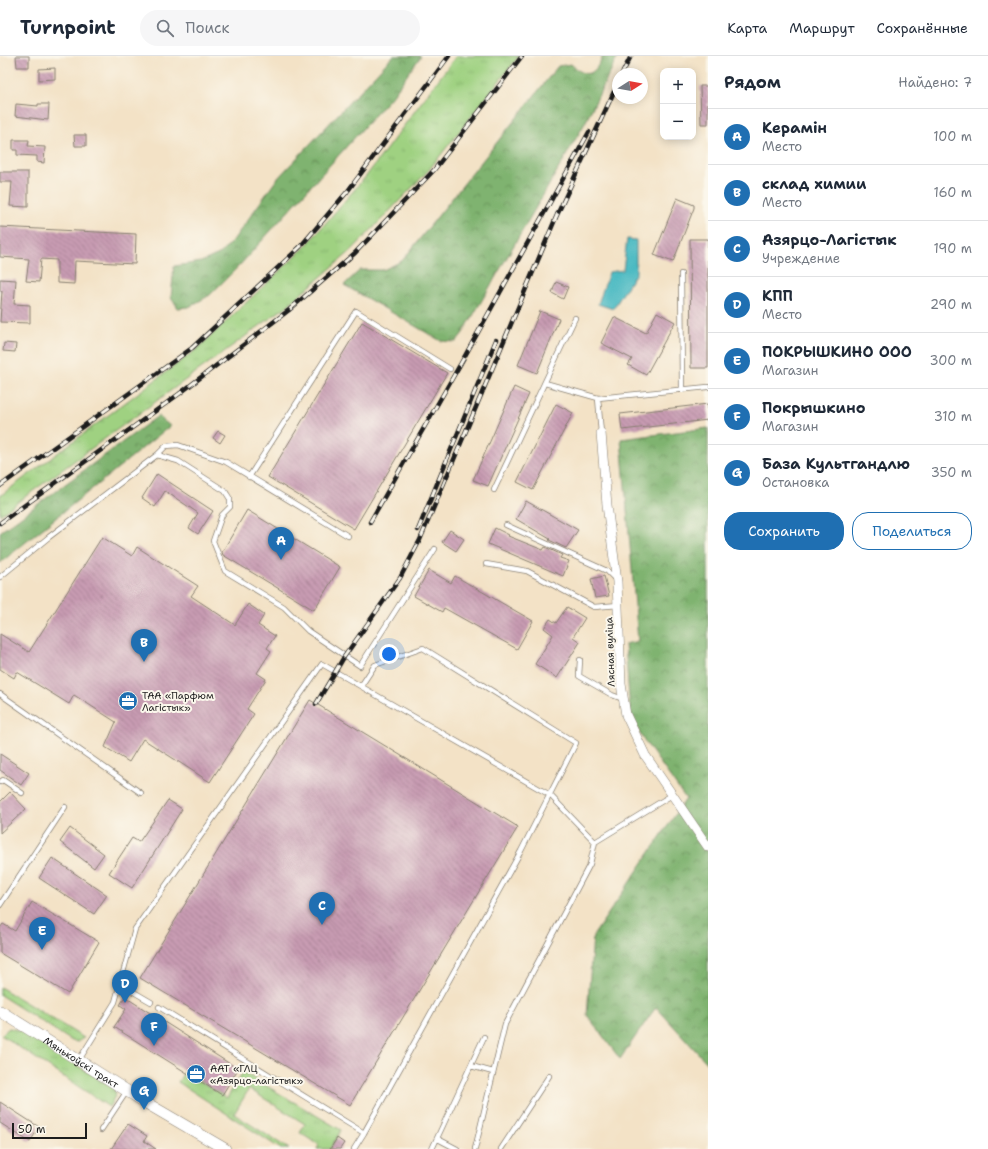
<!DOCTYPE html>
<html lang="ru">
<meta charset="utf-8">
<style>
body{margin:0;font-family:"Shantell Sans",sans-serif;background:#f6f6f7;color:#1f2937}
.controls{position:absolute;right:12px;top:12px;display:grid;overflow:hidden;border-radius:8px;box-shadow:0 2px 10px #0003}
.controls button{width:36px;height:36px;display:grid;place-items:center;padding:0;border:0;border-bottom:1px solid #e0e1e3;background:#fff;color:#1f2937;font:20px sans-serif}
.compass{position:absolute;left:612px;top:12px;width:36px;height:36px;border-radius:50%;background:#fff;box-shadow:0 2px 10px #0003;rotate:79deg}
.scale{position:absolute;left:12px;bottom:10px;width:75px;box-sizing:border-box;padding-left:4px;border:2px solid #1c1c1c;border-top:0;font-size:11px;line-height:14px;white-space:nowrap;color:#1c1c1c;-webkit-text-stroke:3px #fbf7ec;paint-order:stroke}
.you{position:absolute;left:389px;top:598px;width:14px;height:14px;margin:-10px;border:3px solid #fff;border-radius:50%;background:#1a73e8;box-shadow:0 0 0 6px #1a73e833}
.badge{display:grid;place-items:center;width:26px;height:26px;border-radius:50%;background:#1f6fb2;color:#fff;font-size:13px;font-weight:700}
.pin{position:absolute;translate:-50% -33px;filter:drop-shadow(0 1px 2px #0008)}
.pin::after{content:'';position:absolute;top:21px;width:14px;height:12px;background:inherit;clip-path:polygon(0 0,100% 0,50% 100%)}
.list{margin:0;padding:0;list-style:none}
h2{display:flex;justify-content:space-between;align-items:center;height:52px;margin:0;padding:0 16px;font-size:17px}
h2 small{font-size:13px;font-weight:400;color:#747a83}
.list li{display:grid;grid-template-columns:26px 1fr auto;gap:12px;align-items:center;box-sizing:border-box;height:56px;padding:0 16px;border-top:1px solid #e0e1e3}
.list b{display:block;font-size:15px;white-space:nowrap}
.list p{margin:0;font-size:13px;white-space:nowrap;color:#747a83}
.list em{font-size:13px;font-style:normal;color:#747a83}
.actions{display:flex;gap:8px;padding:12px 16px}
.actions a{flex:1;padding:9px 0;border:1px solid #1f6fb2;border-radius:16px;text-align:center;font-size:14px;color:#1f6fb2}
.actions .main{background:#1f6fb2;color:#fff}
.icon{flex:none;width:22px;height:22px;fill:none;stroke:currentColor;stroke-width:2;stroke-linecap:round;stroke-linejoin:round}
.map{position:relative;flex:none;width:708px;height:1093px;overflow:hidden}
header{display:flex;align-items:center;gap:24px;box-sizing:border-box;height:56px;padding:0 20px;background:#fff;border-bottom:1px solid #e0e1e3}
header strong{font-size:19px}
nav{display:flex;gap:22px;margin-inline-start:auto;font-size:14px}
.search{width:280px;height:36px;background:#f6f6f7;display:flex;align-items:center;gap:10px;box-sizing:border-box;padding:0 14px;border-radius:22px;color:#747a83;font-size:15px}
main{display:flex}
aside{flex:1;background:#fff}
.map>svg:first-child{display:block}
.grass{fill:url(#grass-tufts);stroke:#5e764e}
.forest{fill:url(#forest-crowns);stroke:#4e6846}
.water{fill:#4bbac2;stroke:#346b6f}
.building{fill:url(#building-back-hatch)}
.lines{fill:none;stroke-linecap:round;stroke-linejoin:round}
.service-casing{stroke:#887f71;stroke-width:6}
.minor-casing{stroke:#887f71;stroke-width:10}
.tertiary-casing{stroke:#887f71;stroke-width:12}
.service{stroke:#fff;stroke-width:4.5}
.minor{stroke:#fff;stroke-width:9}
.tertiary{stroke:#fff;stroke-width:11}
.rail-casing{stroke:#1c1c1c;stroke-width:4.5}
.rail{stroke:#fbf7ec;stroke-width:3;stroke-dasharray:9;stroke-linecap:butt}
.labels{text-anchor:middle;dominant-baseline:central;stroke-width:4;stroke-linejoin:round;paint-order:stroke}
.street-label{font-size:10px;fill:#1c1c1c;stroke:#fbf7ec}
.poi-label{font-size:10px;fill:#1c1c1c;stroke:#fbf7ec;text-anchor:start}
</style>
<header>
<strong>Turnpoint</strong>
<div class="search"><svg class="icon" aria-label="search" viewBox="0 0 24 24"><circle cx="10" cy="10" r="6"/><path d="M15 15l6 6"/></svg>Поиск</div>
<nav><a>Карта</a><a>Маршрут</a><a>Сохранённые</a></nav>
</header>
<main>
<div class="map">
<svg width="708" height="1093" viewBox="0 0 708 1093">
<defs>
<pattern id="grass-tufts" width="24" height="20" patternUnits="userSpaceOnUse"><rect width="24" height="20" fill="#9fd181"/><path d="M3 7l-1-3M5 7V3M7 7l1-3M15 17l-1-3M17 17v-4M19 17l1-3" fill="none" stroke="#88b36f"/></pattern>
<pattern id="forest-crowns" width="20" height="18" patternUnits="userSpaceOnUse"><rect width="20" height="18" fill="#7fb36f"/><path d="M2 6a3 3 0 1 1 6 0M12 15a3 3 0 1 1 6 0" fill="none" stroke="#67915a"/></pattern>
<pattern id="building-back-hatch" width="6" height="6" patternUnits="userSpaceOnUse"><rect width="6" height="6" fill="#c89bb2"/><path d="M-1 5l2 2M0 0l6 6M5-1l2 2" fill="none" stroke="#a27e90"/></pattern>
</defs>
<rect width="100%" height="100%" fill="#fbf7ec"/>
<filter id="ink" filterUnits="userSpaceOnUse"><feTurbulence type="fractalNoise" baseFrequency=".025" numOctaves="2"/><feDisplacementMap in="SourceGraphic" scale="8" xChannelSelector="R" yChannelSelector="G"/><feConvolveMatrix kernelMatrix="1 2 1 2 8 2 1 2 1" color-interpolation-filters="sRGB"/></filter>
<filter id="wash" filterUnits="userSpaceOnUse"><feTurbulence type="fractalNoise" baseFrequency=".012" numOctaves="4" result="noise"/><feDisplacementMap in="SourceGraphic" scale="16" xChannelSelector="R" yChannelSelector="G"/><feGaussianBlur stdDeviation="0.9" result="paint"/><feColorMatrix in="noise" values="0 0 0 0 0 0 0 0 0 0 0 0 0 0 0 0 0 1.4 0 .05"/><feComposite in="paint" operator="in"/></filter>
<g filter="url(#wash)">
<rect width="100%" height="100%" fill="#f3e2c6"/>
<!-- grass -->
<path class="grass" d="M456 0H519L428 115 351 195 287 250 0 459V440L197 293 305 191 367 119Z
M0 931 84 982H83L78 986 72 985 0 939Z
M9 972 19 974 114 1032 116 1038 109 1051 1 979Z
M185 1015 227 1042 243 1016 341 1074 330 1093H317L319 1089 300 1077 305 1068 249 1033 234 1058 289 1093H281L178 1026Z"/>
<!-- forest -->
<path class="forest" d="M393 0H421L392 40 240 209 210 239 189 251 178 252 171 241 174 210 201 206 221 197 234 183 277 123Z
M603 0H618L585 67 463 277 456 286 441 285 344 229 360 214H383L402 205 558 10 571 8C588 24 594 19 603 0Z
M158 360 170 370 0 507V476Z
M708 372V1008L656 951 620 1003 587 959 593 880 686 743 641 680 630 655 625 588 638 585 621 383Z"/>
<!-- water -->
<path class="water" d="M627 183 636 184V217L613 253 598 248 609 216 623 214Z"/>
<g id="blocks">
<!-- building -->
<path class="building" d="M16 0H29V11H17Z
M55 12V23L39 24V13Z
M700 30H708V68H701Z
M16 48 38 50V48H49L48 64 15 60Z
M74 79H86V90H75Z
M13 84H29L28 90 45 91 44 107 37 106V100L17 99V94H13Z
M0 116H28V151L10 150 12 126H0Z
M677 142 694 149V152L673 206 654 199Z
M0 171 136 178 135 208 75 205 74 228 57 227V204L41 203 39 226 26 225 29 203 0 201Z
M690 183H708V312H691Z
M0 223 16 224 14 248 30 249V267L0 266 2 235H0Z
M556 226 568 231 563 243 552 237Z
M540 255 559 263 537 317 518 309Z
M657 256 675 266 646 319 628 309 632 303 601 287 614 261 646 277Z
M362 266 447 317 354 473 268 421Z
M4 287 16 288 15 296 3 295Z
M514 331 529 338 488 430 473 424Z
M556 348 573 357 533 434 517 426Z
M708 348V364L622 374 620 358Z
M218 375 225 379 220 387 213 382Z
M157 418 213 455 198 478 189 472 198 457 165 435 155 451 142 442Z
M526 445 578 474 566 492 549 484 550 483 516 463Z
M247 454 340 511 314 554 223 499 222 496Z
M495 472 509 479 508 480 543 494 545 491 562 499 560 502 569 505 563 520 488 488Z
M450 474 464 483 456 495 442 486Z
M102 481 132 500 137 491 198 530 191 540 235 569 248 548 264 559 258 569 275 580 267 592 271 595 257 617 266 623 247 653 254 658 210 726 143 683 129 706 105 691 116 666 74 639 69 648 17 616 14 622 0 613V578L29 596Z
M429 514 451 527 455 520 533 565 517 593 444 552 442 556 414 540Z
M604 520 609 540 595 542 591 523Z
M567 551 585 562 573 581 580 586 557 622 535 608 553 579 544 572 550 563 556 567Z
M310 644 518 771 350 1049 140 922Z
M0 698 29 717 21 729 0 714Z
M10 736 26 753 0 777V746Z
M168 744 182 753 132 832 109 817 132 782 139 786Z
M70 772 104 798 94 812 60 786Z
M52 802 107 839 94 858 39 822Z
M32 846 99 886 68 938 0 897V872L3 868 15 875Z
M125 941 238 1013 222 1039 114 971 126 953 120 949Z
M0 1046 39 1071 30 1086 0 1067Z
M128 1068 147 1080 144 1085 156 1093H111Z
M337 1082 344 1087 340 1093H330Z"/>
</g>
</g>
<g filter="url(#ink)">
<use href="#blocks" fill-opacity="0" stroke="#887f71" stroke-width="1"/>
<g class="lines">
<!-- service casing -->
<g class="service-casing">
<path id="service" d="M681 218 682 334
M545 327 598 342
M601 377 598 342 708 331
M157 399 178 405 225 435 230 443V451L222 459 213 485 225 515 284 551 308 575 360 610 435 493
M249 421 356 255 450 313
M494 434 575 262
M506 469 607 515 616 524
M486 508 527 515 594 551 619 549
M0 521 49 481 157 399 166 390 178 389 226 406 348 480
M580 604 579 620 612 639 623 643
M0 638 141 737
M0 726 3 724 22 737
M0 849 65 751
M120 928 151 946
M159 951 364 1077 521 795 576 687 423 592 375 609 361 630
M79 1004 115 946 135 873 322 608 550 739 595 786
M471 1010 493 1016
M101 1074 127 1035
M438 1083 457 1093
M354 1093 364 1077
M432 1093 484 981
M475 1093 505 968 590 808 595 786 672 739
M501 1093 549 1020"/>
</g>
<!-- minor casing -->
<g class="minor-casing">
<path id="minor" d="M601 377 607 449 617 526 621 628 626 659 645 699 708 791"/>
</g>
<!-- tertiary casing -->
<g class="tertiary-casing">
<g id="tertiary">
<path id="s1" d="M0 955 148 1048 225 1093"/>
</g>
</g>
<!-- service -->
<use href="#service" class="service"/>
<!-- minor -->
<use href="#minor" class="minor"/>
<!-- tertiary -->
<use href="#tertiary" class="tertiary"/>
<!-- rail casing -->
<g class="rail-casing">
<path id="rail" d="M622 18 631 0
M0 430 192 292 300 191 347 136 449 0
M370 466 461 307 589 76
M0 467 179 338 289 254 355 197 434 114 522 0
M418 474 496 284
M316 648 344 601 400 522 420 484 557 159 618 27"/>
</g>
<!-- rail -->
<use href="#rail" class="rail"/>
</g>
</g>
<!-- icons -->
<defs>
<g id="office-disc" transform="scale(1)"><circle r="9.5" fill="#1f6fb2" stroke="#fbf7ec"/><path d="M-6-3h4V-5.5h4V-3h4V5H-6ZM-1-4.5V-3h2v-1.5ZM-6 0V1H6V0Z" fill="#fff"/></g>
</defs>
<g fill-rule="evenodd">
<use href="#office-disc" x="128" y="645"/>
<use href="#office-disc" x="196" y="1018"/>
</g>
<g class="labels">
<!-- street labels -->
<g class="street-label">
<text transform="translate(610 596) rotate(-92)">Лясная вуліца</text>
<text stroke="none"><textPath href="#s1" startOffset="96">Мянькоўскі тракт</textPath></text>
</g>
<!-- poi labels -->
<g class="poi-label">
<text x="142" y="639">ТАА «Парфюм<tspan x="142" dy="12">Лагістык»</tspan></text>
<text x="210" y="1012">ААТ «ГЛЦ<tspan x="210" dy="12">«Азярцо-лагістык»</tspan></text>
</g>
</g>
</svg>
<div class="controls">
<button>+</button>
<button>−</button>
</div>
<svg class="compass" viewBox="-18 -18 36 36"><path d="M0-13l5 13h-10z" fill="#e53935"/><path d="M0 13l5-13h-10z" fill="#747a83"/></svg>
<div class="scale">50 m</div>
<div class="you"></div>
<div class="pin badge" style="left:281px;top:504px">A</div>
<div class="pin badge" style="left:144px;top:606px">B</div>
<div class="pin badge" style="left:322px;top:869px">C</div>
<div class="pin badge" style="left:125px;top:947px">D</div>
<div class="pin badge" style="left:42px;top:894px">E</div>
<div class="pin badge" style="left:154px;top:990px">F</div>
<div class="pin badge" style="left:144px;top:1054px">G</div>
</div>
<aside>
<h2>Рядом<small>Найдено: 7</small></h2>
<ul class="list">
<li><span class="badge">A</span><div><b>Керамін</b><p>Место</p></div><em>100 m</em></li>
<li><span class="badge">B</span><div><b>склад химии</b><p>Место</p></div><em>160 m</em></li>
<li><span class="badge">C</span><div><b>Азярцо-Лагістык</b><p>Учреждение</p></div><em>190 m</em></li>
<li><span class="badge">D</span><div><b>КПП</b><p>Место</p></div><em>290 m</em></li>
<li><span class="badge">E</span><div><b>ПОКРЫШКИНО ООО</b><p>Магазин</p></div><em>300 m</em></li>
<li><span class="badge">F</span><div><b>Покрышкино</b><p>Магазин</p></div><em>310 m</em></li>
<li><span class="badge">G</span><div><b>База Культгандлю</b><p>Остановка</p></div><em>350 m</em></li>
</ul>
<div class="actions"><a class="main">Сохранить</a><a>Поделиться</a></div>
</aside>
</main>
